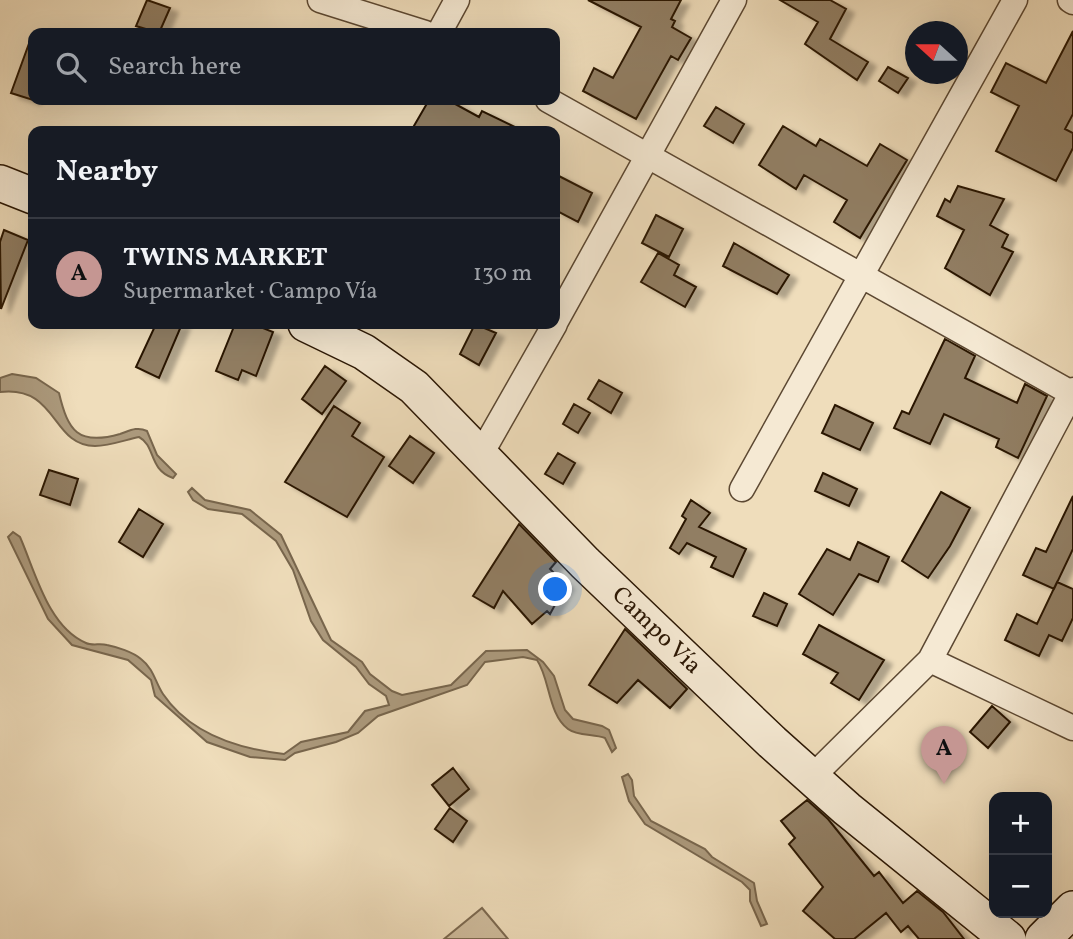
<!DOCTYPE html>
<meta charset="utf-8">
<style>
body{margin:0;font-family:Vollkorn,serif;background:#242831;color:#f1f3f6}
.controls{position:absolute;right:21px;bottom:21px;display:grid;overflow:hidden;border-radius:14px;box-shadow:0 7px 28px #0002}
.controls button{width:63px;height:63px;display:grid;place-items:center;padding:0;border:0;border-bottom:2px solid #363941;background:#171b24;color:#f1f3f6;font:35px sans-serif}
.compass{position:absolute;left:905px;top:21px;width:63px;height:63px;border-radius:50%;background:#171b24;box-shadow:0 7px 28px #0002;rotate:291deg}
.you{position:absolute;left:556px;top:590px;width:24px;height:24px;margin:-18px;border:5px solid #fff;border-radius:50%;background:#1a73e8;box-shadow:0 0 0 10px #1a73e833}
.badge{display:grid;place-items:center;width:46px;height:46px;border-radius:50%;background:#c59692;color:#111;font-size:23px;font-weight:700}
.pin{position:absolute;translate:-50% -58px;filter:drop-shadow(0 2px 4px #0008)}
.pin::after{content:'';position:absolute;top:37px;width:24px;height:21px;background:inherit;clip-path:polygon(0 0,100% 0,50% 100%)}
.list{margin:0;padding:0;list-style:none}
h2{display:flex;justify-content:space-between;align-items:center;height:91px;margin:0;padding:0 28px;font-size:30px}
h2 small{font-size:23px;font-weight:400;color:#9ea1a6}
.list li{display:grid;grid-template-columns:46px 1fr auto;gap:21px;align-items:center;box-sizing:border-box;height:112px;padding:0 28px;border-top:2px solid #363941}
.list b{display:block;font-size:26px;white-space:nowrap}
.list p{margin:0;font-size:23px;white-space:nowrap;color:#9ea1a6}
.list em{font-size:23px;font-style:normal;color:#9ea1a6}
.icon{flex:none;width:38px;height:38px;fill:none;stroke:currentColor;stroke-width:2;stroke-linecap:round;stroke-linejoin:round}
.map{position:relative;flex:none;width:1073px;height:939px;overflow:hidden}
.search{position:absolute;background:#171b24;box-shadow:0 7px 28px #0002;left:28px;top:28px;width:532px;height:77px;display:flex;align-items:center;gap:18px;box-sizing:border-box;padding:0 24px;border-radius:14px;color:#9ea1a6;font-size:26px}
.panel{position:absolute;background:#171b24;box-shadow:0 7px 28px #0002;left:28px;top:126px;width:532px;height:203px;border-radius:14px}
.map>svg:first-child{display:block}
.green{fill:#cebb9c;stroke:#7c6950;stroke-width:2}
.water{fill:#ac9a7d;stroke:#78664d;stroke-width:2}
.building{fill:#917e63;stroke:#2b1704;stroke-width:2;filter:url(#shadow)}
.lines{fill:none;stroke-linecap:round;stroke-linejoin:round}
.street-casing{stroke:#5c4832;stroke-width:27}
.secondary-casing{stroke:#2b1704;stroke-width:38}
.street{stroke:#f5e9d3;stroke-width:24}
.secondary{stroke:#f5e9d3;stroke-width:35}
.labels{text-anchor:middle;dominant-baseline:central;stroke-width:5;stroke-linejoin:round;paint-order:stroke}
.street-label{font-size:24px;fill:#2b1704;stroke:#f5e9d3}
</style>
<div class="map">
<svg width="1073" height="939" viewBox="0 0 1073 939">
<defs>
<filter id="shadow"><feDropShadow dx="8" dy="4.5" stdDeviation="2" flood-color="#0004"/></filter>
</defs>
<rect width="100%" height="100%" fill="#efddbb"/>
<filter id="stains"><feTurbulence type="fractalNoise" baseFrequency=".00286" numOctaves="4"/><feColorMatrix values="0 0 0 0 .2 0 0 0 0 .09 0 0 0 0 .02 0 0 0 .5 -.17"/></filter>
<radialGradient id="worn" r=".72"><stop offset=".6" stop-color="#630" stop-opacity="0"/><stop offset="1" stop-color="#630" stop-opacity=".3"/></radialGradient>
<!-- green -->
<path class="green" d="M482 908 508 939H444Z"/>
<!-- water -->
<path class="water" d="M12 374 36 378 59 393C68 431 78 446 120 434 129 431 137 426 147 431L157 455 176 474 173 478C148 469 156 446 139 437 125 440 109 446 95 446 51 446 58 385 0 392V378Z
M192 488 205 500 250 510 281 535 331 640 362 662 370 674 392 691 402 695 451 685 486 651 527 650 543 662 554 676 565 710 573 719 602 726 609 730 616 748 612 752 605 738C594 734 577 736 568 729 548 714 550 679 537 660L523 657 485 662 467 685 378 716 358 733 336 742 295 753 285 760 250 757 207 742 155 696 151 680 128 660 72 645 48 619 8 537 13 532 20 537C35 571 48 627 86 643 92 646 100 643 107 645 117 647 133 652 141 659 154 669 155 682 163 694 190 734 240 749 284 754L301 742 348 732 365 711 389 705 386 696 369 684 356 667 323 640 311 621 293 570 276 541 242 514 208 509 193 500 188 492Z
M628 774 632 780 634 796 651 821 705 849 712 857 754 883 757 901 767 924 761 926 750 901V890L742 882 645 824 629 801 622 777Z"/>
<!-- building -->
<path class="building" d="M147 0 170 8 159 33 136 26Z
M588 0H681L671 19 675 21 672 27 691 38 678 60 671 56 636 119 583 91 594 68 613 78 641 27Z
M780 0H830L846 9 830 39 868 62 857 80 805 44 818 22Z
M1073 31V114L1065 129 1073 133V148L1056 181 996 151 1019 106 991 92 1006 63 1046 83Z
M31 38H33V100L11 93Z
M888 67 908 78 898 93 879 81Z
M429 100H448L479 117 482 111 523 131H411Z
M716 107 744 124 733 143 704 126Z
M783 126 816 146 820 139 867 166 880 144 907 160 860 238 834 222 847 200 804 175 796 189 759 165Z
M555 174 592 193 578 222 555 210Z
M958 186 1004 199 990 225 1008 235 1002 247 1013 252 990 295 945 268 964 230 937 216 945 199 950 202Z
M656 215 683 229 669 257 642 243Z
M4 230 28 240 1 309 0 242Z
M734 243 789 275 777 294 723 266Z
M658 253 679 265 674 275 696 287 685 307 641 282Z
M156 324H182L159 378 136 367Z
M235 324H253L273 332 256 376 242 370 238 380 216 371Z
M475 324 496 333 479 365 460 354Z
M945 339 975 356 965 378 1017 403 1025 384 1047 396 1018 458 996 447 999 439 944 414 930 444 894 428 902 411 909 414Z
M325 366 346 381 322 414 302 399Z
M599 380 622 393 611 413 588 399Z
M574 404 590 413 578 433 563 424Z
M835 405 873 423 860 450 822 433Z
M334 406 360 423 352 436 384 457 347 517 285 482Z
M410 436 434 453 413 483 389 466Z
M558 453 575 463 563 484 545 474Z
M49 470 78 479 70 505 40 495Z
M823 473 857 489 849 506 815 491Z
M941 492 970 508 950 546 928 578 902 561Z
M1073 496V549L1054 589 1023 575 1036 548 1046 552Z
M691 500 710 513 699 527 746 549 733 577 711 567 716 557 687 543 679 554 670 548 686 519 682 516Z
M139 509 163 524 143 557 119 542Z
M519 524 556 562 550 569 566 585 550 614 547 611 532 624 503 591 494 608 473 596Z
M858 542 889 557 878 582 859 574 833 615 799 594 827 549 850 560Z
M1057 582 1073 589V618L1062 641 1049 635 1039 656 1005 640 1017 614 1037 624Z
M764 593 787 604 777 626 753 616Z
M819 625 884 660 859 700 831 683 838 673 803 654Z
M625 629 687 689 670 708 638 680 617 703 589 685Z
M992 706 1010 722 988 748 970 732Z
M453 768 469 789 449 806 432 785Z
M807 800 828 819 874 876 879 872 903 903 917 891 943 912 964 939H919L908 926 901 932 886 913 854 939H835L803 911 823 887 789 844 795 838 781 821Z
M450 808 467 821 453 842 435 829Z"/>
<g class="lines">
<!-- street casing -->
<g class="street-casing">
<path id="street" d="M320 0 425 33
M1070 0 1073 2
M439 33 457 0
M548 100 1073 394
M555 323 734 0
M481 454 555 324
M742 489 1015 0
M930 660 1073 728
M812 777 930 660 1073 390"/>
</g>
<!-- secondary casing -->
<g class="secondary-casing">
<path id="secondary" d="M0 183 33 196
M306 324 364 352 414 387 585 563 772 742 847 809 1008 939
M1043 939 1073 909"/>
</g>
<!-- street -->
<use href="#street" class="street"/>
<!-- secondary -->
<use href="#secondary" class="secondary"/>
</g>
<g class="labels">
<!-- street labels -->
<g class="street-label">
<text transform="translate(656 631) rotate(44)">Campo Vía</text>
</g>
</g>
<rect width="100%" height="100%" filter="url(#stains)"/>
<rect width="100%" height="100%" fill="url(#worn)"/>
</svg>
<div class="controls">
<button>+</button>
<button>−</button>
</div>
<svg class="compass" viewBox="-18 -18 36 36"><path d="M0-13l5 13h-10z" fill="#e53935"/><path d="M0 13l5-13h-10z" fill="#9ea1a6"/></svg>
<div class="you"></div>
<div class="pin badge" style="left:944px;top:784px">A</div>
<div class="search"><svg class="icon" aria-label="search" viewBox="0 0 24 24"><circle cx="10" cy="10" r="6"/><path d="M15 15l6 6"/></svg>Search here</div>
<section class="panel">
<h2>Nearby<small></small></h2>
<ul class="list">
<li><span class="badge">A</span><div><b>TWINS MARKET</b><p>Supermarket · Campo Vía</p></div><em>130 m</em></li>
</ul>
</section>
</div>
